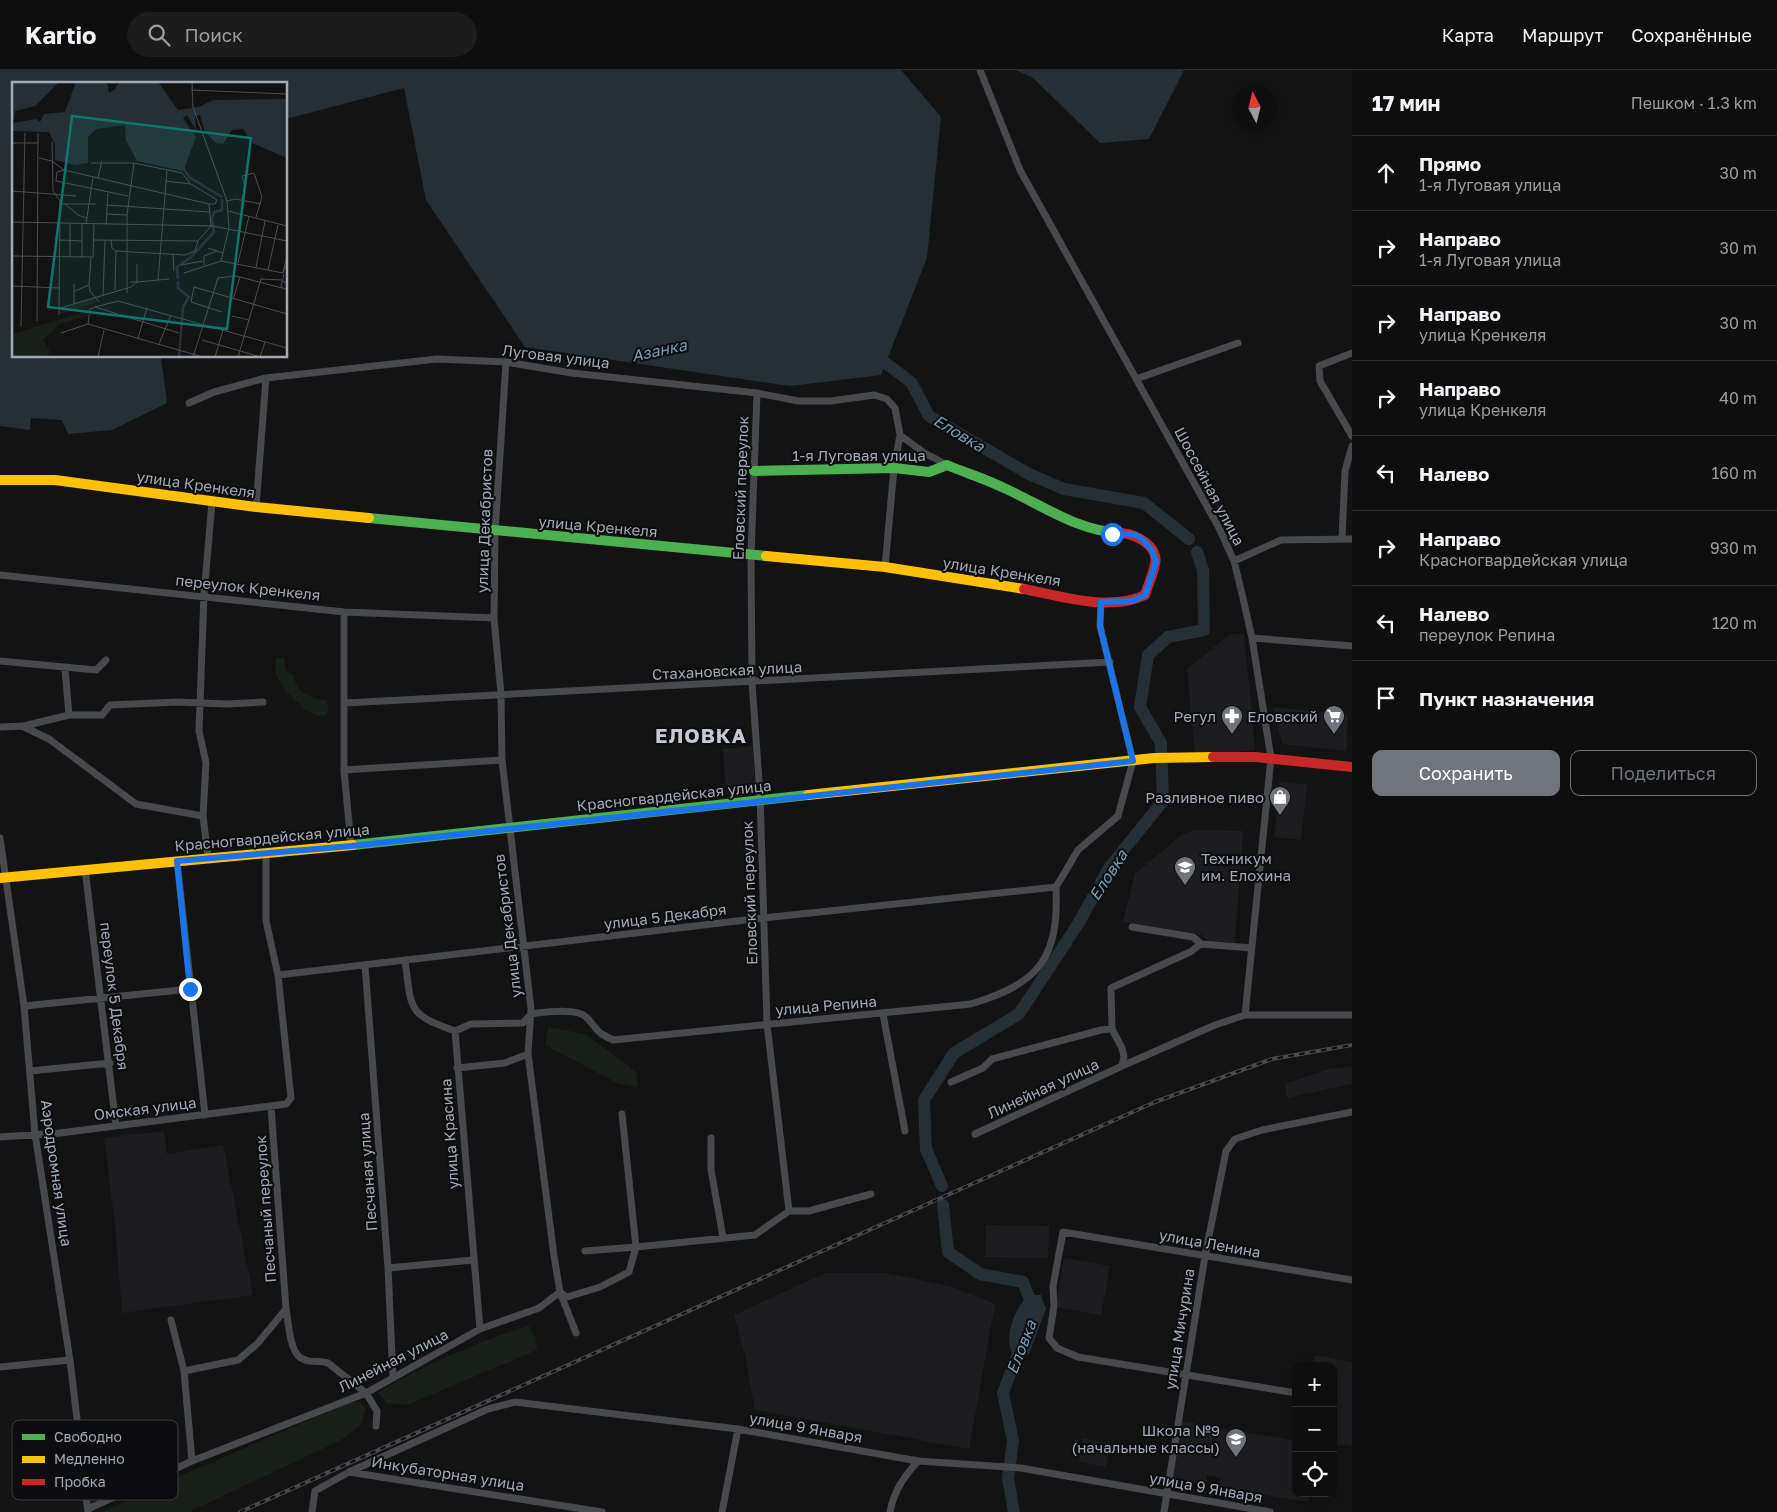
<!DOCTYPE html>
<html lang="ru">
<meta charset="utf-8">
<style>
body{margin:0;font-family:"Golos Text",sans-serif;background:#1c1c1c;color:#f1f3f6}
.controls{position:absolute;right:15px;bottom:15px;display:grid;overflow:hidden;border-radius:10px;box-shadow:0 2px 12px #0003}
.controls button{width:45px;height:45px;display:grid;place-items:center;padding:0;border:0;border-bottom:1px solid #2e2e2e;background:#0e0e0e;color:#f1f3f6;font:25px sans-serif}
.compass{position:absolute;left:1232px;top:15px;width:45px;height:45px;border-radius:50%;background:#0e0e0e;box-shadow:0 2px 12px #0003;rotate:353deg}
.stop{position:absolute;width:15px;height:15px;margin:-11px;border:4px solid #1a73e8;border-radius:50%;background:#fff}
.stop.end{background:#1a73e8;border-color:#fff;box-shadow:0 1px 5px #0008}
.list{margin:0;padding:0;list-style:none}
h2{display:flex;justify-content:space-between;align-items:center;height:65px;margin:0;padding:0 20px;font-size:21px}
h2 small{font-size:16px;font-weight:400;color:#9b9c9e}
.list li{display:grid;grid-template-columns:32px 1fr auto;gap:15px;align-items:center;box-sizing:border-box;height:75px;padding:0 20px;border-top:1px solid #2e2e2e}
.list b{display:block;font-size:19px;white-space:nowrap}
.list p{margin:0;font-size:16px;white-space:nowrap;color:#9b9c9e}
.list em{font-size:16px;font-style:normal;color:#9b9c9e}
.actions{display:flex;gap:10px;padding:15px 20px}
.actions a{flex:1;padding:11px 0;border:1px solid #70757d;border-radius:10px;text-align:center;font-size:18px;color:#70757d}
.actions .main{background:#70757d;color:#fff}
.icon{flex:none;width:28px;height:28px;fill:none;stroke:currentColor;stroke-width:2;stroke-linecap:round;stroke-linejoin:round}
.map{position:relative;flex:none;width:1352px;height:1442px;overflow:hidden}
header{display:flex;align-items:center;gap:30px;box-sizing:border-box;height:70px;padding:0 25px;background:#0e0e0e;border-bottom:1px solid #2e2e2e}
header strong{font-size:24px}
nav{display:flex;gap:28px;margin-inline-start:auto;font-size:18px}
.search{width:350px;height:45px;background:#1c1c1c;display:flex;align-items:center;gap:12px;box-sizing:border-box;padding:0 18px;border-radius:28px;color:#9b9c9e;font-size:19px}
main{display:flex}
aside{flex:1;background:#0e0e0e}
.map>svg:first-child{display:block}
.built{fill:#1d1d1f}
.green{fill:#192019}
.water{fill:#253036}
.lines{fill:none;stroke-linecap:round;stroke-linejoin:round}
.river{stroke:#253036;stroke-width:12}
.street{stroke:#47494c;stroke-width:7}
.fast{stroke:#4caf50;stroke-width:10}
.slow{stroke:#ffc107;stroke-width:10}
.jam{stroke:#c62828;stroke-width:10}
.rail-casing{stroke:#47494c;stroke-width:4}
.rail{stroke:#0d0d0f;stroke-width:2;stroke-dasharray:5.5;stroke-linecap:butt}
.route{stroke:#1a73e8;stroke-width:6}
.labels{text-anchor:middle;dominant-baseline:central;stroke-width:4;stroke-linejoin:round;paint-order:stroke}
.street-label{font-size:15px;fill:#a2aab6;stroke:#0d0d0f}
.poi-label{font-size:15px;fill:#a2aab6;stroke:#0d0d0f;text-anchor:end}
.water-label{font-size:16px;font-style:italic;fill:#759eb5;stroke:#0d0d0f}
.district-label{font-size:20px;font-weight:bold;letter-spacing:1px;fill:#c4c9d2;stroke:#0d0d0f}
.inset-river{fill:none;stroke:#253036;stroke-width:2.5}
.inset-road{fill:none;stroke:#4c4f54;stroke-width:1}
.view{fill:#0f766e;fill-opacity:0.15;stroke:#0f766e;stroke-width:2.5}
.inset-edge{fill:none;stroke:#a2aab6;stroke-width:2.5}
.key{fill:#0d0d0f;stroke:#3a3c41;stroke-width:1}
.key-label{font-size:14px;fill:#a2aab6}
</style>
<header>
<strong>Kartio</strong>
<div class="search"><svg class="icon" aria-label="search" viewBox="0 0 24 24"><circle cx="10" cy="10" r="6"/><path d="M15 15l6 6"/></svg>Поиск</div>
<nav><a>Карта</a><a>Маршрут</a><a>Сохранённые</a></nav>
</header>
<main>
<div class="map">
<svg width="1352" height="1442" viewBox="0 0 1352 1442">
<rect width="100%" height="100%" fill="#131313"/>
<!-- built -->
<path class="built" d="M1244 563 1255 680 1195 686 1187 599 1229 565Z
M1273 637 1348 645 1346 681 1282 674Z
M752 676 756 721 726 724 723 679Z
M1280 712 1307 715 1301 770 1274 767Z
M1196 760 1243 761 1235 873 1208 872 1202 865 1123 852 1135 804 1182 764Z
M1352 996V1014L1287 1028 1285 1014 1329 999Z
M164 1061 167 1084 223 1075 253 1225 122 1243 115 1155 104 1068Z
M986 1155 1049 1156 1048 1188 985 1187Z
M1064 1188 1110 1196 1101 1245 1056 1237Z
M825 1203H886L953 1217 995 1234 969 1379 755 1340 744 1281 734 1245Z
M1315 1285 1352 1292V1376L1333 1375V1296H1312Z
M1182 1351 1296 1371V1423H1310L1308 1432 1218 1417 1220 1408 1214 1406 1207 1405 1205 1415 1173 1409Z
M1083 1368 1110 1374 1106 1397 1079 1392Z"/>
<!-- green -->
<path class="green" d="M276 588H284L286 600 294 606C295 623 312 627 326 631L329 637 326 645 320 646 305 640C302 634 299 634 294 629 282 618 272 606 276 588Z
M548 957 585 964 628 995 637 1004 638 1018 619 1014 545 975Z
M529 1256 535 1266 537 1280 407 1335 387 1333 378 1322C424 1296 479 1270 529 1256Z
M360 1332 366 1339 360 1356 341 1370 189 1442H102L182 1405 348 1333Z"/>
<!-- water -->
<path class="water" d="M0 0H901L941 47 927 188 881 305 790 316 525 277 426 130 404 18 286 49V14H14V286H161L167 333 112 360 68 364 62 350 31 348 30 360 0 356Z
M1015 0H1184L1149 69 1100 73 1032 7Z
M1028 1225H1041L1046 1239 1029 1284 1015 1290C1003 1269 1012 1243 1028 1225Z"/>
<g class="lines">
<!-- river -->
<path class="river" d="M872 283 911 312 929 346 1029 404 1064 419 1144 433 1189 469
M942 1116 926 1079 924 1030 954 983 1019 944 1078 854 1109 798 1163 731 1161 673 1140 637 1148 585 1168 567 1204 560 1203 500 1197 482
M943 1135 948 1182 980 1204 1023 1212 1034 1240
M1014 1442 1008 1408 1013 1371 1003 1323 1021 1275"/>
<!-- street -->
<path class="street" d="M980 0 1020 100 1219 458 1234 491 1242 524 1252 568 1271 688 1245 945
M1352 283 1319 296 1320 311 1352 366
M506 292 495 462 494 548 501 624 502 690 531 939 528 984 554 1186 560 1222 576 1263
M1136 309 1238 273
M757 323 751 485 752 613 760 725 767 954 789 1141
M189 333 214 322 266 308 437 289 506 292 572 303 757 323 798 331H831L874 325 887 329 895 338 900 365 923 382 947 395
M256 437 266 308
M1342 468 1345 401 1352 376
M1234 491 1281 470 1352 469
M885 497 894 398 900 365
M0 505 344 542 494 548
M344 542V700L351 775
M1252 568 1352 576
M0 591 96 600 106 590
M65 599 69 645
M345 633 1110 592
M22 656 49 669 136 734 203 746
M0 657 24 656 69 645H102L110 635 177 632 227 634 263 632
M344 700 502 690
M0 768 24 936 35 1064 70 1290 88 1442
M208 788 203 746 206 693 199 661 204 525 212 432
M177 791 205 1045
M85 799 116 1056
M1056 817 1078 780 1118 746 1133 691 1100 556 1101 532
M1132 857 1193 867 1201 874 1252 878
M405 891C412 939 406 944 455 961L480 1259
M365 895 388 1198 393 1308
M278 905 763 848 1056 817
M24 936 190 919
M883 944 905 1061
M455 961 471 954 523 953 531 944C544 942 577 938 586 947 599 960 594 961 613 970L971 934C1040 913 1059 888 1056 817
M1122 996 1124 987 1122 978 1112 959 1111 918 1190 882 1201 874
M457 998 505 993 528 984
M30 1001 110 993
M951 1012 983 998 992 989 1101 960 1112 959
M271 1037 286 1239
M975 1064 1122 996 1215 955 1245 945H1352
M0 1067 60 1063 286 1034 291 1028 278 905 266 851V784
M711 1068V1100L723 1167
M585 1181 636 1177 622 1044
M388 1198 473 1190
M171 1250 184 1301 192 1391
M0 1297 70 1290
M184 1301 238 1290 257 1274 286 1239C289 1253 289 1286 305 1290 313 1293 320 1290 328 1293L366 1323 377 1341 376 1356
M1296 1323 1078 1287 1057 1278 1049 1268 1054 1236 1053 1216 1063 1162 1352 1210
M349 1402 488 1339 515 1332 738 1359 918 1391 1021 1398 1270 1442
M88 1439 192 1391 366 1323 480 1259 539 1238 560 1222 567 1227 600 1217 629 1202 636 1177 755 1165 789 1141H809L871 1124
M312 1442 315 1421 349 1402 602 1442
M722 1442 738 1359
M890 1442C894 1420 904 1407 918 1391
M1164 1442 1205 1186 1226 1081 1235 1069 1262 1060 1352 1042"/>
<!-- fast -->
<path class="fast" d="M754 401 894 398 929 402 947 395C966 403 986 409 1004 418 1042 435 1077 461 1121 463
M369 448 766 486
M353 775 808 725"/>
<!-- slow -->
<path class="slow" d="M0 410H55L256 437 369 448
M766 486 885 497 1024 519
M808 725 1154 688 1213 687
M0 808 353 775"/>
<!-- jam -->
<path class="jam" d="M1024 519C1061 526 1109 542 1145 525 1148 515 1153 505 1155 494 1159 476 1136 464 1121 463
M1213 687H1256L1352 697"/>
<!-- rail casing -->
<g class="rail-casing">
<path id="rail" d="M240 1442 1155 1032 1272 989 1352 975"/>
</g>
<!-- rail -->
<use href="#rail" class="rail"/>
</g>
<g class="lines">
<!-- route -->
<path class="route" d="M190 919 177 791 351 776 1133 691 1100 556 1101 532 1132 531 1145 525 1156 492 1152 480 1141 468 1133 464H1112"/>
</g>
<!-- icons -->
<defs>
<g id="pharmacy-pin" transform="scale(1.125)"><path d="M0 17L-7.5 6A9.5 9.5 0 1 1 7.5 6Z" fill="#70757d" stroke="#0d0d0f"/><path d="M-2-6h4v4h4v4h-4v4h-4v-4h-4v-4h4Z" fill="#fff"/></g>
<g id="supermarket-pin" transform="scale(1.125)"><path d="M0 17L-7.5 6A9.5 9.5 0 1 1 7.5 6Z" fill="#70757d" stroke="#0d0d0f"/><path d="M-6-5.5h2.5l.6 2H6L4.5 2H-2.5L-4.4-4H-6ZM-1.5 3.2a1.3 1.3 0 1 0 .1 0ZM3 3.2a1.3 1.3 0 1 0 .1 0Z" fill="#fff"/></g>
<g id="shop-pin" transform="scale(1.125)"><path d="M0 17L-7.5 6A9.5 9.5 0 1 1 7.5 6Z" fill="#70757d" stroke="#0d0d0f"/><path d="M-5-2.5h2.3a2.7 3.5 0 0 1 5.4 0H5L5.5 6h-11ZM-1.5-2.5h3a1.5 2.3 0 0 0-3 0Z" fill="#fff"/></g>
<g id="university-pin" transform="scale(1.125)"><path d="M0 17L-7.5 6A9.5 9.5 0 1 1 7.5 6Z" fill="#70757d" stroke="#0d0d0f"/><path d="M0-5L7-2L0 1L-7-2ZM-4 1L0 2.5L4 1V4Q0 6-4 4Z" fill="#fff"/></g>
<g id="school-pin" transform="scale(1.125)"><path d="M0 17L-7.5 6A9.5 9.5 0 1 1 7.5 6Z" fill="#70757d" stroke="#0d0d0f"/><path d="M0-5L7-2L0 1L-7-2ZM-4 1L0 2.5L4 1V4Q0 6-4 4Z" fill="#fff"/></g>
</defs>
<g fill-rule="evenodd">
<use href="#pharmacy-pin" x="1232" y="646"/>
<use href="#supermarket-pin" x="1334" y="646"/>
<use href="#shop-pin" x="1280" y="727"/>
<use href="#university-pin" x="1185" y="797"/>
<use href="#school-pin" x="1236" y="1369"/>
</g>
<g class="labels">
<!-- street labels -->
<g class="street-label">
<text transform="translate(556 286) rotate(7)">Луговая улица</text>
<text x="859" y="385">1-я Луговая улица</text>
<text transform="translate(196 414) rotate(8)">улица Кренкеля</text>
<text transform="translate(1210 416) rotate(62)">Шоссейная улица</text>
<text transform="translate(740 418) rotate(-88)">Еловский переулок</text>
<text transform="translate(484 451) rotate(-88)">улица Декабристов</text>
<text transform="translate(598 456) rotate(5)">улица Кренкеля</text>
<text transform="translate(1002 501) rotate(9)">улица Кренкеля</text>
<text transform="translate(248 517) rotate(6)">переулок Кренкеля</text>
<text transform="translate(727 600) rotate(-3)">Стахановская улица</text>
<text transform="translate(674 725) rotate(-6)">Красногвардейская улица</text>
<text transform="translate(272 767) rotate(-5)">Красногвардейская улица</text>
<text transform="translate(749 823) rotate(-92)">Еловский переулок</text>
<text transform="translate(665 846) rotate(-7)">улица 5 Декабря</text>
<text transform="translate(507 856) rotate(-97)">улица Декабристов</text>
<text transform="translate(115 926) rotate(83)">переулок 5 Декабря</text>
<text transform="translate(826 935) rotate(-5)">улица Репина</text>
<text transform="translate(1043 1018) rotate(-25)">Линейная улица</text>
<text transform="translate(145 1038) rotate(-7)">Омская улица</text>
<text transform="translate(449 1064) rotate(-94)">улица Красина</text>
<text transform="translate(367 1102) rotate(-94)">Песчаная улица</text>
<text transform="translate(57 1103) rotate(82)">Аэродромная улица</text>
<text transform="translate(265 1139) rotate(-94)">Песчаный переулок</text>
<text transform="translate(1210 1173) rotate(10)">улица Ленина</text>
<text transform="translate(1179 1259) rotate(-81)">улица Мичурина</text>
<text transform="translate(393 1290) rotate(-27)">Линейная улица</text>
<text transform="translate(806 1357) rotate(10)">улица 9 Января</text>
<text transform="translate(448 1403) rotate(9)">Инкубаторная улица</text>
<text transform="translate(1206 1417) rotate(10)">улица 9 Января</text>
</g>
<!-- poi labels -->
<g class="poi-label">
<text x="1216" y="646">Регул</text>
<text x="1318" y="646">Еловский</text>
<text x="1264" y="727">Разливное пиво</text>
<text x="1201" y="788" text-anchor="start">Техникум<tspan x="1201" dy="17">им. Елохина</tspan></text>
<text x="1220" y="1360">Школа №9<tspan x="1220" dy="17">(начальные классы)</tspan></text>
</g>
<!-- water labels -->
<g class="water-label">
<text transform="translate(659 280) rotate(-12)">Азанка</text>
<text transform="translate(959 363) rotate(31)">Еловка</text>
<text transform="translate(1108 805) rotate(-57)">Еловка</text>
<text transform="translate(1021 1277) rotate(-69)">Еловка</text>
</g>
<!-- district labels -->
<g class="district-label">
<text x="701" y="665">ЕЛОВКА</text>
</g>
</g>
<!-- overview -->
<g transform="translate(12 12)">
<rect width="275" height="275" fill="#131313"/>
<path d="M84 216 83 221 48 232 50 226ZM76 229V233L48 242 31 258 38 270 34 275H0V252Z" fill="#192019"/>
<path d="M0 0H47L23 24 3 29 1 41 24 37 28 40 32 32 53 30 64 0H95L97 11 103 7 107 0H146L166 28 187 25 201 18 275 17V76L240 61 231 47 220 48 211 62 204 61 193 50 188 33 183 34 184 48 175 33 171 36 184 55 171 89 125 79 114 58 113 43 84 47 76 55V81L63 83 43 78V63L37 50 0 49Z" fill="#253036"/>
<path class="inset-river" d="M170 84 177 95 210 115M166 197 165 185 179 175 202 150 200 137 202 130 210 128V117M166 199V206L177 215 171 225 167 275"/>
<path class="inset-road" d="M180 0 181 25 215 119 217 146 209 179M179 8 275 12M40 60 41 109 48 119 47 233M0 61H26M27 76 40 79 52 88 197 122H203L205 118 179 102 153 99M79 81H122L170 91 178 101M86 96 90 79M44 99 116 114M44 99 45 90 52 88M0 109 64 114M230 118 233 105 230 94 242 91 250 115 244 135M215 119 223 117 249 122M52 121 66 133 74 136M48 122H84M95 123 197 130M216 129 275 144M94 132 115 133M0 140 201 144 275 159M74 142 81 95M94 142 96 111M48 158 70 159M82 158 186 159M99 158 100 166 104 169 103 208M186 159 199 144 197 122M196 166 211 171M104 169 173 173 183 169 186 159M161 173 162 189M275 173 271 191 275 181M0 174 81 175 82 142M58 175V141M70 176V141M226 181 237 134M169 183 191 179M192 183V174L205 169M244 185 253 139M256 188 266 143M172 191 209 179 271 191M272 192 269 205 275 208M146 198 155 89M118 200H125V182M62 202V221M77 203 79 176M0 204 48 206M63 209 77 203 78 209 87 220M115 211V133L122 81M91 214 93 158M221 217 228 195M83 225 106 219 275 266M48 226 119 205 125 200 157 197M210 230 179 220 182 205 275 232M220 234 237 238M25 239 26 51M76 242 78 227 83 225 167 251M9 245 13 51M49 251 76 242 191 275M126 256 135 226M190 258 249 275M147 262 159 233M86 275 92 248M181 275 206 196 224 194 270 206M203 275 211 248M226 275 249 197 270 198 275 202M248 275 253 260"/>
<path class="view" d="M60 34 239 56 215 247 36 225Z"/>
<rect width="275" height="275" class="inset-edge"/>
</g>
<!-- legend -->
<rect x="12" y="1350" width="166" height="80" rx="8" class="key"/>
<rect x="22" y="1364" width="23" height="6" fill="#4caf50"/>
<rect x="22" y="1386" width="23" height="7" fill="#ffc107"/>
<rect x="22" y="1409" width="23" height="6" fill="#c62828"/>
<g class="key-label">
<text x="54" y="1372">Свободно</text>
<text x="54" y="1394">Медленно</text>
<text x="54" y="1417">Пробка</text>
</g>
</svg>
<div class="controls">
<button>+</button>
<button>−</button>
<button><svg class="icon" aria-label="locate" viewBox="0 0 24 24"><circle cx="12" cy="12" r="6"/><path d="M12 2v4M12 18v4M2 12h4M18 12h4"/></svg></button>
</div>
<svg class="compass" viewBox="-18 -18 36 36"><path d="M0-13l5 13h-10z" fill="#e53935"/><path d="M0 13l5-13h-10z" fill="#9b9c9e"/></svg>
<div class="stop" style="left:1112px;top:464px"></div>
<div class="stop end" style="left:190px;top:919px"></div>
</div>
<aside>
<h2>17 мин<small>Пешком · 1.3 km</small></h2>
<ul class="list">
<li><svg class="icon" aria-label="ahead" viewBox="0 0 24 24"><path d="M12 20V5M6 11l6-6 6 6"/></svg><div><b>Прямо</b><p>1-я Луговая улица</p></div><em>30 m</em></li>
<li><svg class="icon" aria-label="right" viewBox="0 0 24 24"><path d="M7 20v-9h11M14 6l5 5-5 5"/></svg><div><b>Направо</b><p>1-я Луговая улица</p></div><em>30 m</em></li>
<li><svg class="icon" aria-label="right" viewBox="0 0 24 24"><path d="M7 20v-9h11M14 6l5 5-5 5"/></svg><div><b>Направо</b><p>улица Кренкеля</p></div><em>30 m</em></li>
<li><svg class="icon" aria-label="right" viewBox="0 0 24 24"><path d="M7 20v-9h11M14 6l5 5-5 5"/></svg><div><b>Направо</b><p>улица Кренкеля</p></div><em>40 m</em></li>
<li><svg class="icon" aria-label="left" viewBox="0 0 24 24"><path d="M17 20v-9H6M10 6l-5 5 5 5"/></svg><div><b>Налево</b></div><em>160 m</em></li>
<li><svg class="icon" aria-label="right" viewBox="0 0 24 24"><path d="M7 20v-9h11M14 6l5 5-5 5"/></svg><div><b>Направо</b><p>Красногвардейская улица</p></div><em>930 m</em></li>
<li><svg class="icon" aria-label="left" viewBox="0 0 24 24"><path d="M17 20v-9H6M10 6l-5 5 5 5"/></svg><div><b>Налево</b><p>переулок Репина</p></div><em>120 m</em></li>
<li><svg class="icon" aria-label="arrive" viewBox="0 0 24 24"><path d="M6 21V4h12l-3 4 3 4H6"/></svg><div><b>Пункт назначения</b></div></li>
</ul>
<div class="actions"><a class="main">Сохранить</a><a>Поделиться</a></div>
</aside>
</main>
